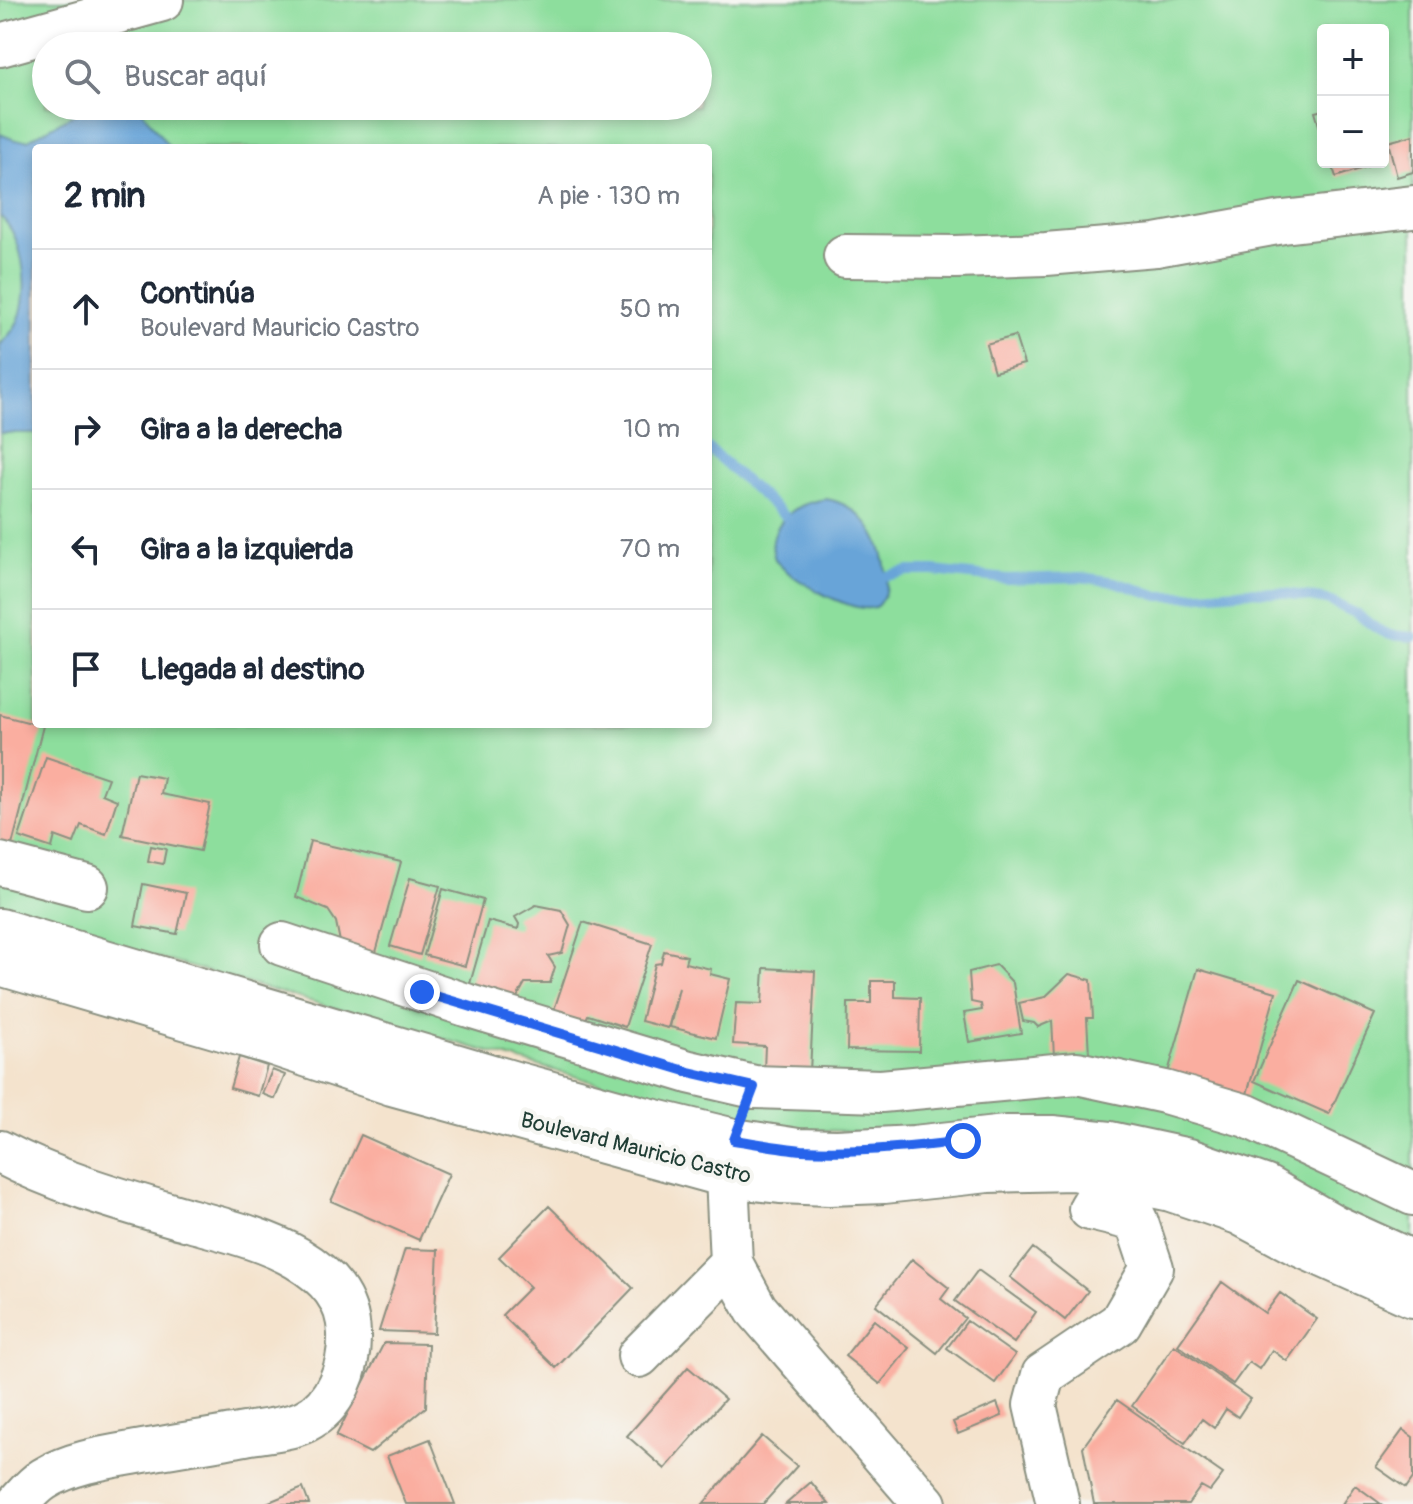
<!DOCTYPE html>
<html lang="es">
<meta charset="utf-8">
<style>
body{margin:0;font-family:Pangolin,sans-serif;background:#f2f2f3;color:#1f2937}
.controls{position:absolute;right:24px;top:24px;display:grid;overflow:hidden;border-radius:8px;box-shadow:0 4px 12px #0003}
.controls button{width:72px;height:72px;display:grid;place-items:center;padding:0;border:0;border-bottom:2px solid #e0e1e3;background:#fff;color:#1f2937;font:40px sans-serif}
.stop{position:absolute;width:24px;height:24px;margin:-18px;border:6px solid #2563eb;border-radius:50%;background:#fff}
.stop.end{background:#2563eb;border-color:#fff;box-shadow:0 2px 8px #0008}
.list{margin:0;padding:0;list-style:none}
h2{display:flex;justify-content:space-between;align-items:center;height:104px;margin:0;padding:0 32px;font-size:34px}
h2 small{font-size:26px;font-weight:400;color:#747a83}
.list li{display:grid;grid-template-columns:52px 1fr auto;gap:24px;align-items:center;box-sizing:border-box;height:120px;padding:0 32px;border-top:2px solid #e0e1e3}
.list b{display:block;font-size:30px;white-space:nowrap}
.list p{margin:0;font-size:26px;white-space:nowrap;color:#747a83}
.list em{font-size:26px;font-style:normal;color:#747a83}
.icon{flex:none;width:44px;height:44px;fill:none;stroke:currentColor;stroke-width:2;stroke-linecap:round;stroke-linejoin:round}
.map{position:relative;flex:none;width:1413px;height:1504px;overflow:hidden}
.search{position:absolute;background:#fff;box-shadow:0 4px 12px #0003;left:32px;top:32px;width:680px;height:88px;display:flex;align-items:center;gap:20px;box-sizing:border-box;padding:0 28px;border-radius:44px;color:#747a83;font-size:30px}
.panel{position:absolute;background:#fff;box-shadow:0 4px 12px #0003;left:32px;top:144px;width:680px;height:584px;border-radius:8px}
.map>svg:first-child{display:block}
.green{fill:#8dde9d;stroke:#568e68;stroke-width:2;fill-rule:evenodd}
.water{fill:#68a4d8;stroke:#447086;stroke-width:2}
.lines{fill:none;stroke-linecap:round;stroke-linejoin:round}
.stream{stroke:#68a4d8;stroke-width:10}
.building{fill:#faaea0}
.minor-casing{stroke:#8a9080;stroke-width:46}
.minor{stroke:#fff;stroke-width:42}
.route{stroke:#2563eb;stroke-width:10}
.labels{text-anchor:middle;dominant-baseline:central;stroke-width:8;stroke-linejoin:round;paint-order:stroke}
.street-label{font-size:22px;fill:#1f3d34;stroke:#f6f6f2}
</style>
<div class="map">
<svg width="1413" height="1504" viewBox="0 0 1413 1504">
<rect width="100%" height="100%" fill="#f6f6f2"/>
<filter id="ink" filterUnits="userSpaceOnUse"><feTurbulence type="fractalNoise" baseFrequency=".0125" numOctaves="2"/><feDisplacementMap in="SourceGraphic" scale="16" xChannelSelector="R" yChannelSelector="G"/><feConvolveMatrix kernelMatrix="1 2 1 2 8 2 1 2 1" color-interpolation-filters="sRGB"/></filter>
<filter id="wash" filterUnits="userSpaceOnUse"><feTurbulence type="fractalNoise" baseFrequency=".006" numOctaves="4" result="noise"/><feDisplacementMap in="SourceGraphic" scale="32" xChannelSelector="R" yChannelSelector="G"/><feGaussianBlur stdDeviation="1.8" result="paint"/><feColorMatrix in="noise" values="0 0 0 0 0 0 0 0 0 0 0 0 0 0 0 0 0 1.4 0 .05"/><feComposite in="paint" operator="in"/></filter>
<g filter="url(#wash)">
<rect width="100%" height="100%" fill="#f4e3cd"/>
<!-- green -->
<path class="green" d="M0 0H1413V1246L851 1131 797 1130 718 1117 0 913ZM1323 30H1383V162H1323ZM46 46H698V106H46ZM36 148H708V724H36Z"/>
<!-- water -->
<path class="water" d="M89 106H138L170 148H36V433H0V345C9 336 18 325 21 313 29 283 23 237 0 216V134L15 140H28Z
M826 499C862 505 883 539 886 573 887 583 887 594 880 602 878 606 875 608 870 608 850 612 785 577 775 559 770 548 773 534 779 525 790 508 807 502 826 499Z"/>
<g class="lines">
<!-- stream -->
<path class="stream" d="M708 448 786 517
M887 576 908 571H934L1007 579 1081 577 1115 582 1159 596H1189L1250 591 1284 593 1327 600 1357 614 1377 629 1390 635 1413 637"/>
</g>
<g id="blocks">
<!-- building -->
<path class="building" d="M1323 110V135H1322L1315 112Z
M1413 135V172L1397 177 1388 142Z
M1331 162H1365L1367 167 1336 177Z
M1015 336 1024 364 994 372 986 344Z
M0 715 43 726 11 849 0 846Z
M46 757 108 778 102 794 117 800 106 834 81 825 74 843 55 836 52 848 19 837Z
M136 773 164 778 161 794 210 804 200 851 122 835Z
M310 841 401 862 375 956 340 942 336 922 328 910 296 897Z
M151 846 166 849 163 864 148 861Z
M410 878 440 886 420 955 390 946Z
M143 884 186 893 177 934 135 926Z
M443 889 483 900 465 966 424 955Z
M536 905 561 910 570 925 562 953 548 956 555 967 550 983H525L514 1003 469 987 488 921 518 929 519 924 515 917Z
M583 922 652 944 625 1027 588 1015 584 1024 553 1013Z
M664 951 687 956 685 963 711 969 710 974 730 979 716 1038 670 1027 679 988 668 1028 641 1021 655 964 661 963Z
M996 965 1013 983 1021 1033 969 1042 964 1013 982 1010 981 1004 971 1002 969 972Z
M764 968 815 971 810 1072 764 1070 765 1046 733 1044 736 1003 762 1004Z
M1198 969 1276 992 1245 1101 1166 1079Z
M1069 974 1091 980 1093 1018H1087L1089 1054 1054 1056 1052 1021 1038 1027 1034 1023 1023 1021 1019 1003 1045 997Z
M1299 980 1375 1014 1329 1114 1254 1081Z
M871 981H895V997L920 998 919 1051 847 1050 848 1003H871Z
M239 1057 267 1066 258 1096 230 1088Z
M272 1070 285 1075 275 1099 262 1094Z
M361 1135 449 1174 419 1240 331 1201Z
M549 1206 633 1288 556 1368 502 1315 530 1287 499 1257Z
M1033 1248 1088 1291 1065 1320 1010 1277Z
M405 1249 438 1250 434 1333 379 1331Z
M912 1259 949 1288 941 1299 965 1318 937 1353 876 1305Z
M978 1270 1036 1312 1014 1343 955 1301Z
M1222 1282 1265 1313 1280 1293 1317 1319 1287 1361 1272 1350 1259 1369 1249 1362 1233 1384 1178 1345Z
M874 1320 909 1348 880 1384 845 1356Z
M967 1321 1015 1355 995 1383 947 1348Z
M384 1343 428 1344 426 1407 370 1453 336 1436Z
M1174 1345 1250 1399 1238 1417 1226 1409 1214 1428 1202 1419 1185 1443 1132 1406Z
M688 1367 725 1399 665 1469 627 1436Z
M1117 1400 1223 1474 1210 1491 1201 1486 1188 1504H1094L1083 1447Z
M997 1403 1002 1416 958 1434 953 1422Z
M1403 1430 1413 1437V1478L1406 1488 1376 1467Z
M762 1436 797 1466 763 1504H703Z
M430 1439 455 1504H406L387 1456Z
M811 1482 829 1504H786Z
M1355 1485 1381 1504H1342Z
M303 1488 309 1504H264Z"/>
</g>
</g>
<g filter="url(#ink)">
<use href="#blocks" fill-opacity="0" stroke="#8a9080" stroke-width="2"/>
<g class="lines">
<!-- minor casing -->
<g class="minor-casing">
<path id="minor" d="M0 45 162 0
M845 256 956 257 1046 254 1156 245 1283 222 1413 207
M0 864 87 887
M0 930 515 1083 639 1117 734 1140 798 1150 837 1151 914 1147 1006 1137H1052L1110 1143 1189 1160 1264 1186 1334 1226 1413 1262
M282 944 466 1005 689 1072 754 1087 881 1091 1077 1073 1165 1092 1247 1116 1413 1194
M0 964 270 1043 392 1084 727 1176 780 1182 829 1184 884 1182 988 1171 1073 1169 1171 1190 1239 1213 1297 1244 1413 1296
M732 1148 727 1176 731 1263 756 1309 925 1504
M0 1152C59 1183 124 1201 189 1220 225 1230 265 1239 297 1258 327 1276 348 1298 349 1334 350 1367 336 1406 305 1421 289 1429 263 1431 245 1434 211 1440 177 1445 143 1451 110 1457 74 1461 44 1479 34 1485 26 1495 18 1504
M639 1356 731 1263
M1058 1504 1035 1405 1043 1375 1120 1323 1152 1268 1136 1220 1090 1209 1110 1176V1152"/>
</g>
<!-- minor -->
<use href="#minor" class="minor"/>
</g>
</g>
<g class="lines" filter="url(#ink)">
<!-- route -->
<path class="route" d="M422 992 689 1072 754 1087 734 1140C756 1143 779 1148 802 1150 856 1153 909 1148 963 1141"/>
</g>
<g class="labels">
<!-- street labels -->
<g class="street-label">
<text transform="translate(636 1148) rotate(14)">Boulevard Mauricio Castro</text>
</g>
</g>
</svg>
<div class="controls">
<button>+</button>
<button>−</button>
</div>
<div class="stop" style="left:963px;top:1141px"></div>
<div class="stop end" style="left:422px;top:992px"></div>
<div class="search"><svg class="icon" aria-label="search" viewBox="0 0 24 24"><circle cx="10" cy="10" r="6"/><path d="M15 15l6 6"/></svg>Buscar aquí</div>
<section class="panel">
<h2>2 min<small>A pie · 130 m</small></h2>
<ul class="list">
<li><svg class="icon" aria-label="ahead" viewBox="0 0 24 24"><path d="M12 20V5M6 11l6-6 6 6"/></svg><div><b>Continúa</b><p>Boulevard Mauricio Castro</p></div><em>50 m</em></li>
<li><svg class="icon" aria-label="right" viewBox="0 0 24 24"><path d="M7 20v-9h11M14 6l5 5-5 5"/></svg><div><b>Gira a la derecha</b></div><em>10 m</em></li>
<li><svg class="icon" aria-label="left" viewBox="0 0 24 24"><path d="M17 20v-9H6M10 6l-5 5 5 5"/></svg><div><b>Gira a la izquierda</b></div><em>70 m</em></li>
<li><svg class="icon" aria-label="arrive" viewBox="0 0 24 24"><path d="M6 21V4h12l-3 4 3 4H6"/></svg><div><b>Llegada al destino</b></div></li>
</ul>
</section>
</div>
